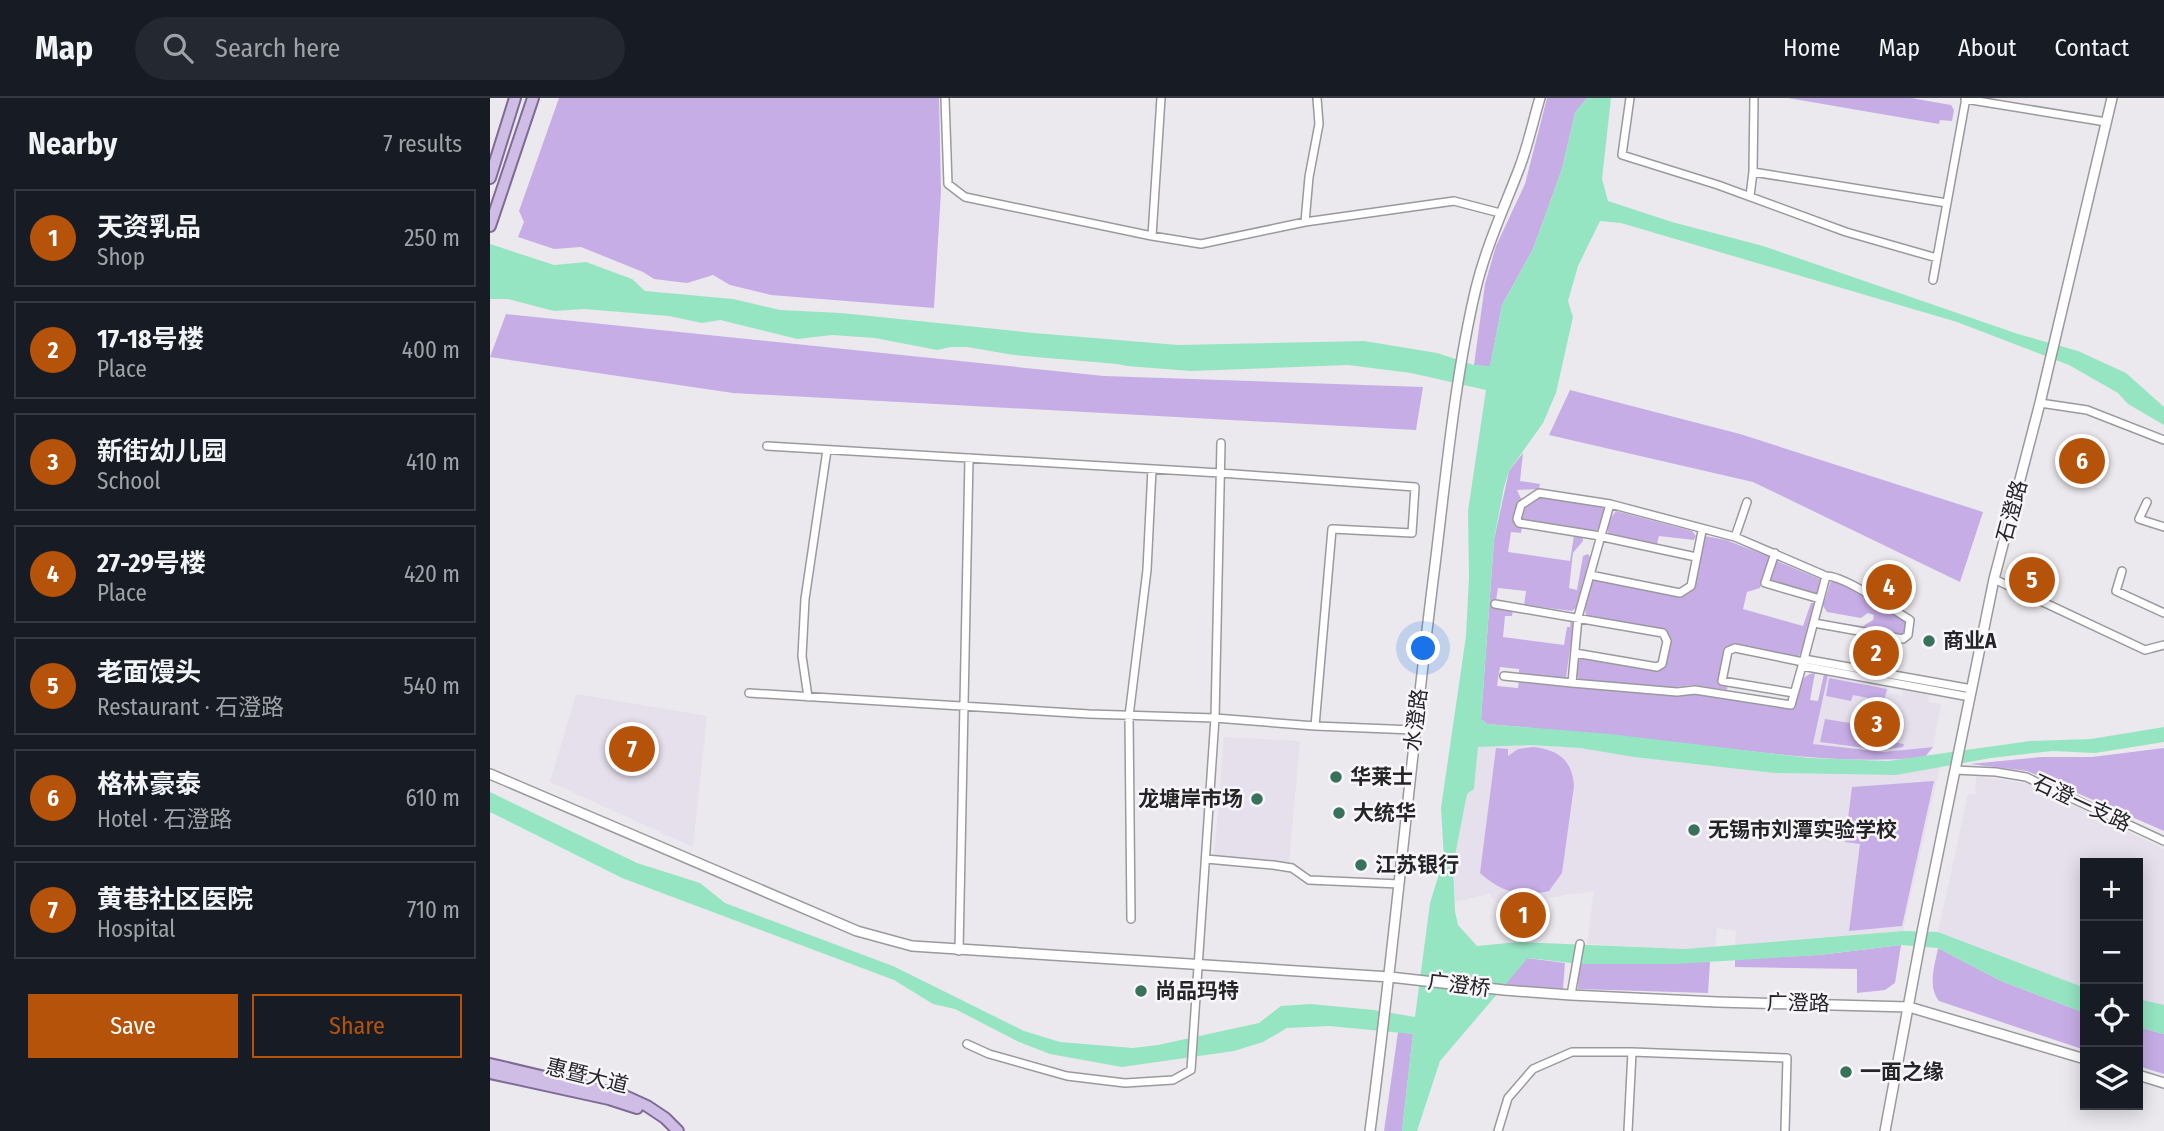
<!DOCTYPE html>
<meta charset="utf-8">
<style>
body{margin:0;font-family:"Fira Sans Condensed","Noto Sans SC",sans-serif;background:#242831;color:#f1f3f6}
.controls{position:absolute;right:21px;bottom:21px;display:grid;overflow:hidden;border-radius:0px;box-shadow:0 4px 18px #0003}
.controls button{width:63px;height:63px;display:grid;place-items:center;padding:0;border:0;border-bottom:2px solid #363941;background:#171b24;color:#f1f3f6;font:35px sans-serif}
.you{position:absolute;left:934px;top:551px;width:24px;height:24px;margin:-18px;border:5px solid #fff;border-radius:50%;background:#1a73e8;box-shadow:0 0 0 10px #1a73e833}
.badge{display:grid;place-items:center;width:46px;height:46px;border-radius:50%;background:#b45309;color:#fff;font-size:23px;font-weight:700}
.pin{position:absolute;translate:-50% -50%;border:4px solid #fff;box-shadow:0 2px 7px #0006}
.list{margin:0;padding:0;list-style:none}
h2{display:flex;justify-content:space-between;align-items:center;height:91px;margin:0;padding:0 28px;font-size:30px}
h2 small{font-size:23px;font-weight:400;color:#9ea1a6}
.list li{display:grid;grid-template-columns:46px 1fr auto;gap:21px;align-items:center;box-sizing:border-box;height:98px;margin:0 14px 14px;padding:0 14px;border:2px solid #363941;border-radius:0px}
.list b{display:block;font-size:26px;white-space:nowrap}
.list p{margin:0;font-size:23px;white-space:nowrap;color:#9ea1a6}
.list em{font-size:23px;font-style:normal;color:#9ea1a6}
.actions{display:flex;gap:14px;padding:21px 28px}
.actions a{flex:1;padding:16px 0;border:2px solid #b45309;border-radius:0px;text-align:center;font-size:24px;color:#b45309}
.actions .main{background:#b45309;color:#fff}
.icon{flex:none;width:38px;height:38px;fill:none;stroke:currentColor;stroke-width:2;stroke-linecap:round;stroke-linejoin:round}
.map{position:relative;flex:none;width:1674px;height:1033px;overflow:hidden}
header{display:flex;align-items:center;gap:42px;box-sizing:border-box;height:98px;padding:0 35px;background:#171b24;border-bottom:2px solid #363941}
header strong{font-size:33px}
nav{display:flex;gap:38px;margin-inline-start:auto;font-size:24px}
.search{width:490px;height:63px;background:#242831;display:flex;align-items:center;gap:18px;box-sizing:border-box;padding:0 24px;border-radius:38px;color:#9ea1a6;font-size:26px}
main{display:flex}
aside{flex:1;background:#171b24}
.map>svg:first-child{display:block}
.built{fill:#e5e0ec}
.green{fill:#c7ade6}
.water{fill:#95e5c3}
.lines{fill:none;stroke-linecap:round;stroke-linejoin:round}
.minor-casing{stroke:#9a999d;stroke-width:10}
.tertiary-casing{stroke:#9a999d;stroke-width:12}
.primary-casing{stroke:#7f6b96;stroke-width:14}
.minor{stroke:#fff;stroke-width:7}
.tertiary{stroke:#fff;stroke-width:9}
.primary{stroke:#cfbde5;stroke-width:10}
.poi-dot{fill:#38725b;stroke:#f8f6fb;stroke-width:2.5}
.labels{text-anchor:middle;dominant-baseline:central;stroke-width:5;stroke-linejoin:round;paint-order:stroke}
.street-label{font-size:21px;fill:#252426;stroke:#f8f6fb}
.poi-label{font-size:21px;font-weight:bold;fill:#252426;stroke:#f8f6fb;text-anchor:start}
</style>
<header>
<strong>Map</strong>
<div class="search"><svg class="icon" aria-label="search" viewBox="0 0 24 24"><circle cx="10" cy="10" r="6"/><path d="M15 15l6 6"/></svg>Search here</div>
<nav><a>Home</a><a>Map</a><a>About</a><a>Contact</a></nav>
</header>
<main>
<aside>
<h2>Nearby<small>7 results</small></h2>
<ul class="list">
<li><span class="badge">1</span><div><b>天资乳品</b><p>Shop</p></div><em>250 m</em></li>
<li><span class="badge">2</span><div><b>17-18号楼</b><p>Place</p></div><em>400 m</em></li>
<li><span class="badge">3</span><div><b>新街幼儿园</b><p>School</p></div><em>410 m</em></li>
<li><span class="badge">4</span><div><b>27-29号楼</b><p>Place</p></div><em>420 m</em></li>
<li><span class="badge">5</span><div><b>老面馒头</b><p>Restaurant · 石澄路</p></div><em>540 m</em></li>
<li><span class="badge">6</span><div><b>格林豪泰</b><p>Hotel · 石澄路</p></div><em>610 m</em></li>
<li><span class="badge">7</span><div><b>黄巷社区医院</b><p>Hospital</p></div><em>710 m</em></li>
</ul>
<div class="actions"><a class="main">Save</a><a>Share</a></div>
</aside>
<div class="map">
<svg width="1674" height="1033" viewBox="0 0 1674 1033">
<rect width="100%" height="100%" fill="#ebe9ed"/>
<!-- built -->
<path class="built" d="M1338 577 1399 589 1398 595 1412 598 1413 592 1439 597 1438 604 1451 606 1443 649 1394 654 1323 646Z
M86 596 217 618 203 749 60 684Z
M734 639 810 643 799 765 724 758Z
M1041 647 1090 650 1144 659 1284 675 1406 677 1450 668 1413 833 1283 843 1245 849 1246 833 1227 830 1225 850 1195 851 1097 846 1104 793 1009 807 999 796 965 804 963 768 977 696 984 691 988 649Z
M1486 678 1540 686 1674 751V907L1648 901V765H1595V890L1448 834 1478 696H1485Z"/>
<!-- green -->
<path class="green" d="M69 0H449L451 93 444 210 281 197 240 187 223 177 197 185 164 181 153 174 91 149 64 151 28 139 34 124 29 113Z
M1057 0H1097L1085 15 1072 71 1043 151 1012 207 1000 269 984 267 995 186 1006 148 1035 86Z
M1298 0H1421L1461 7 1464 12 1462 23 1450 22 1449 26Z
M16 216 614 278 933 289 926 332 243 295 0 259Z
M1080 292 1250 336 1493 414 1470 484 1263 384 1059 337Z
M1033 355 1030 383 1050 386 1049 391 1027 392 1032 403C1023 409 1023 418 1025 427L1032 429 1031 435 1021 434 1018 454 1080 463 1084 437 1093 438V443L1083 455 1079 490 1087 492 1093 458 1098 456 1100 459 1086 510 1082 513 1034 507 1036 493 1008 490 1005 509 1023 512 1022 518H1015L1013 539 1074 547 1077 529H1080L1081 521 1084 522 1076 580 1072 583 1029 577V571L1010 569 1007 588 1028 590 1029 583 1172 597 1206 596 1304 610C1308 597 1308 576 1325 575L1320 602 1328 603 1334 576 1338 577 1323 646 1394 654 1443 649 1435 659C1361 667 1288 656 1215 648 1143 639 1070 632 997 626L991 621 1004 442 1019 373Z
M1050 398 1111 407 1115 413 1110 430 1103 434 1032 424 1030 421 1031 409Z
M1126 413 1202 433 1206 438 1204 442 1169 438 1167 446 1200 453 1202 456 1120 439C1115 431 1120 420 1126 413Z
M1215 438 1236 442 1280 459 1270 490 1257 494 1253 511 1313 528 1321 505H1326L1310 557 1306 559 1244 548 1233 561 1228 585 1238 587 1237 592 1204 587 1177 590 1089 581 1086 576 1089 561 1093 559 1168 571 1178 538 1096 518 1095 510 1102 484 1108 480 1194 498 1201 494 1203 488Z
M1287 463 1330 481 1327 496 1322 497 1280 484 1284 466Z
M1345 482 1414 521 1417 525 1413 536 1409 538 1334 523 1373 528 1383 522 1384 517 1378 515 1371 520 1337 514 1333 508 1340 485Z
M1339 580 1397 591 1394 603 1363 597 1361 603 1336 598Z
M1367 619 1399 625 1397 643 1414 646 1413 649 1391 652 1330 644 1335 621 1366 626Z
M1043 649C1068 652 1082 661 1084 688L1072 775 1059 793C1031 800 1011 794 990 775L1006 650 1018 651V658L1028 651Z
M1674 650V733L1537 673 1480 666 1551 659H1602Z
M1444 683 1412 828 1359 833 1370 746 1355 744 1362 689Z
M1411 847 1405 885 1395 892 1367 895V871L1245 869V861L1329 857Z
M1448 850 1511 883 1595 915V952L1449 903C1437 888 1445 867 1448 850Z
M1037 860 1075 865 1073 891 1014 887Z
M1220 864 1218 895 1088 891 1089 866Z
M1648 929 1674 936V976L1648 968Z
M908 934 923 936 912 1033H894Z"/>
<!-- water -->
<path class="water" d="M1097 0H1121L1112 81 1118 103 1182 124 1273 148 1528 236 1588 253 1636 275 1674 309V327L1638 306 1628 295 1579 267 1467 224 1131 125 1110 123 1088 168 1078 203 1083 219 1066 295 1053 325 1019 373 1014 389 1004 442 991 621 997 626 1120 636 1320 660 1398 663 1540 643 1601 641 1674 629V644L1605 655 1562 653 1501 660 1406 677 1284 675 1144 659 1090 650 1041 647 988 649 984 691 977 696 963 768 965 813 968 827 987 848 1029 844 1195 851 1413 833 1448 834 1595 890V915L1511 883 1448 850 1411 847 1329 857 1184 866H1090L1038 860 950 963 927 1033H912L923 936 839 928 797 930 773 944 744 953 632 969 560 956 529 944 465 911 443 906 404 882 132 780 0 714V694L147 765 210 785 235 805 403 868 534 933 570 944 643 950 668 947 769 925 791 908 820 906 884 912 925 919 940 805 954 760 951 710 976 538 979 479 978 413 996 292 921 275 858 267 701 273 637 268 627 266 524 257 477 249H461L447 252 385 240 342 237 307 241 230 222 212 225 179 218 94 211 64 213 18 201H0V146L64 167 96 164 142 181 155 193 243 201 290 212 351 215 544 235 688 247 874 243 947 255 984 267 1000 268 1012 207 1043 151 1072 71 1085 15Z
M1648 901 1674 907V936L1648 929Z"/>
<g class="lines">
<!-- minor casing -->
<g class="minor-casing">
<path id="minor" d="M455 0 458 86 475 99 662 138 711 146 815 124 964 103 1010 115
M1140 0 1132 57 1228 87 1356 134 1447 160
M1475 1 1616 24
M1263 74 1457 105
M1260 98 1263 74 1264 0
M815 124 819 79 829 26 827 0
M662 138 671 0
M1443 182 1476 0
M1550 305 1597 312 1674 342
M277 348 730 375 925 389 922 435 842 431 825 628
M1657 404 1649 421 1674 429
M1120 406 1049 395 1031 407 1027 421 1029 425 1104 437 1206 459
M1245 439 1257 404
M1285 455 1275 485 1330 501
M1632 473 1626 493 1674 515
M1100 477 1190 495 1201 488 1212 433
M1504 481 1655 552 1674 547
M1005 506 1173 535 1177 543 1172 566 1167 569 1085 555
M1324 525 1413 541 1418 537 1420 522C1402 511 1355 478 1336 478
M1314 561 1301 607 1205 592 1187 594 1082 585 1088 519 1120 406 1245 439 1336 478 1314 561 1482 591
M1312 568 1480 599
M1014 578 1082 585
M259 595 599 616 725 620 825 628 924 632
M1304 595 1232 583 1238 553 1245 550 1313 564
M318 599 312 558 315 501 337 352
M1465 672 1506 674 1536 679 1674 743
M716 761 783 767 802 770 819 782 909 786
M641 821 639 618 657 472 662 371
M469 853 479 360
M1081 897 1090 846
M477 946 499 956 577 978 635 985 683 982 701 972 725 620 731 345
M1142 954 1297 960 1295 1033
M1008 1033 1018 1000 1043 971 1082 954H1142L1138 1033"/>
</g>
<!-- tertiary casing -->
<g class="tertiary-casing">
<path id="tertiary" d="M0 676 367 833 422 848 900 879 1014 892 1081 897 1227 904 1419 909 1595 961
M1648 977 1674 985
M880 1033C905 845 921 655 945 467 956 377 965 278 986 190 996 149 1014 110 1029 71 1038 48 1043 23 1050 0
M1395 1033 1433 829 1504 481 1550 305 1622 0"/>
</g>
<!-- primary casing -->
<g class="primary-casing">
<path id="primary" d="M0 80 25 0
M0 128 43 0
M0 966 135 998 157 1008 175 1020 188 1033
M0 975 119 1001 147 1010"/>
</g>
<!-- minor -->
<use href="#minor" class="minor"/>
<!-- tertiary -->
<use href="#tertiary" class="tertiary"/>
<!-- primary -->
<use href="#primary" class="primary"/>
</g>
<!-- markers -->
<g class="poi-dot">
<circle cx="1439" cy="543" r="7"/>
<circle cx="846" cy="679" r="7"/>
<circle cx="767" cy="701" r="7"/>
<circle cx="849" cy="715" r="7"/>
<circle cx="1204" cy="732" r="7"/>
<circle cx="871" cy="767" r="7"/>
<circle cx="651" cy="893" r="7"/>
<circle cx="1356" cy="974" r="7"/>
</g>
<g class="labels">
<!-- street labels -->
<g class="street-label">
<text transform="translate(1522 413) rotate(-75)">石澄路</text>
<text transform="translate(926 622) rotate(-83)">水澄路</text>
<text transform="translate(1592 705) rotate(25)">石澄一支路</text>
<text transform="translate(969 887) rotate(7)">广澄桥</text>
<text transform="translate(1308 905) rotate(1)">广澄路</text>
<text transform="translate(97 978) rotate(14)">惠暨大道</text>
</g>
<!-- poi labels -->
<g class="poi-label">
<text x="1453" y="543">商业A</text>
<text x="860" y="679">华莱士</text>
<text x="753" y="701" text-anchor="end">龙塘岸市场</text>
<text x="863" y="715">大统华</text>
<text x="1218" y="732">无锡市刘潭实验学校</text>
<text x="885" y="767">江苏银行</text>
<text x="665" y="893">尚品玛特</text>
<text x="1370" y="974">一面之缘</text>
</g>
</g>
</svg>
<div class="controls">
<button>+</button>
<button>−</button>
<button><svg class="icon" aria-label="locate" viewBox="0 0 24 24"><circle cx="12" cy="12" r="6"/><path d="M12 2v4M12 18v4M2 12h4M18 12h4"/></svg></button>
<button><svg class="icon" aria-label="layers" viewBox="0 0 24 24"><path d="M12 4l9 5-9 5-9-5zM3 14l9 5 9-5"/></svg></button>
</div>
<div class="you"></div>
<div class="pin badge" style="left:1033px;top:817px">1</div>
<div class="pin badge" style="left:1386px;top:555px">2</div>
<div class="pin badge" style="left:1387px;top:626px">3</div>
<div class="pin badge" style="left:1399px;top:489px">4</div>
<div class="pin badge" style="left:1542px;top:482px">5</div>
<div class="pin badge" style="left:1592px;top:363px">6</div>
<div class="pin badge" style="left:142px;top:651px">7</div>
</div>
</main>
